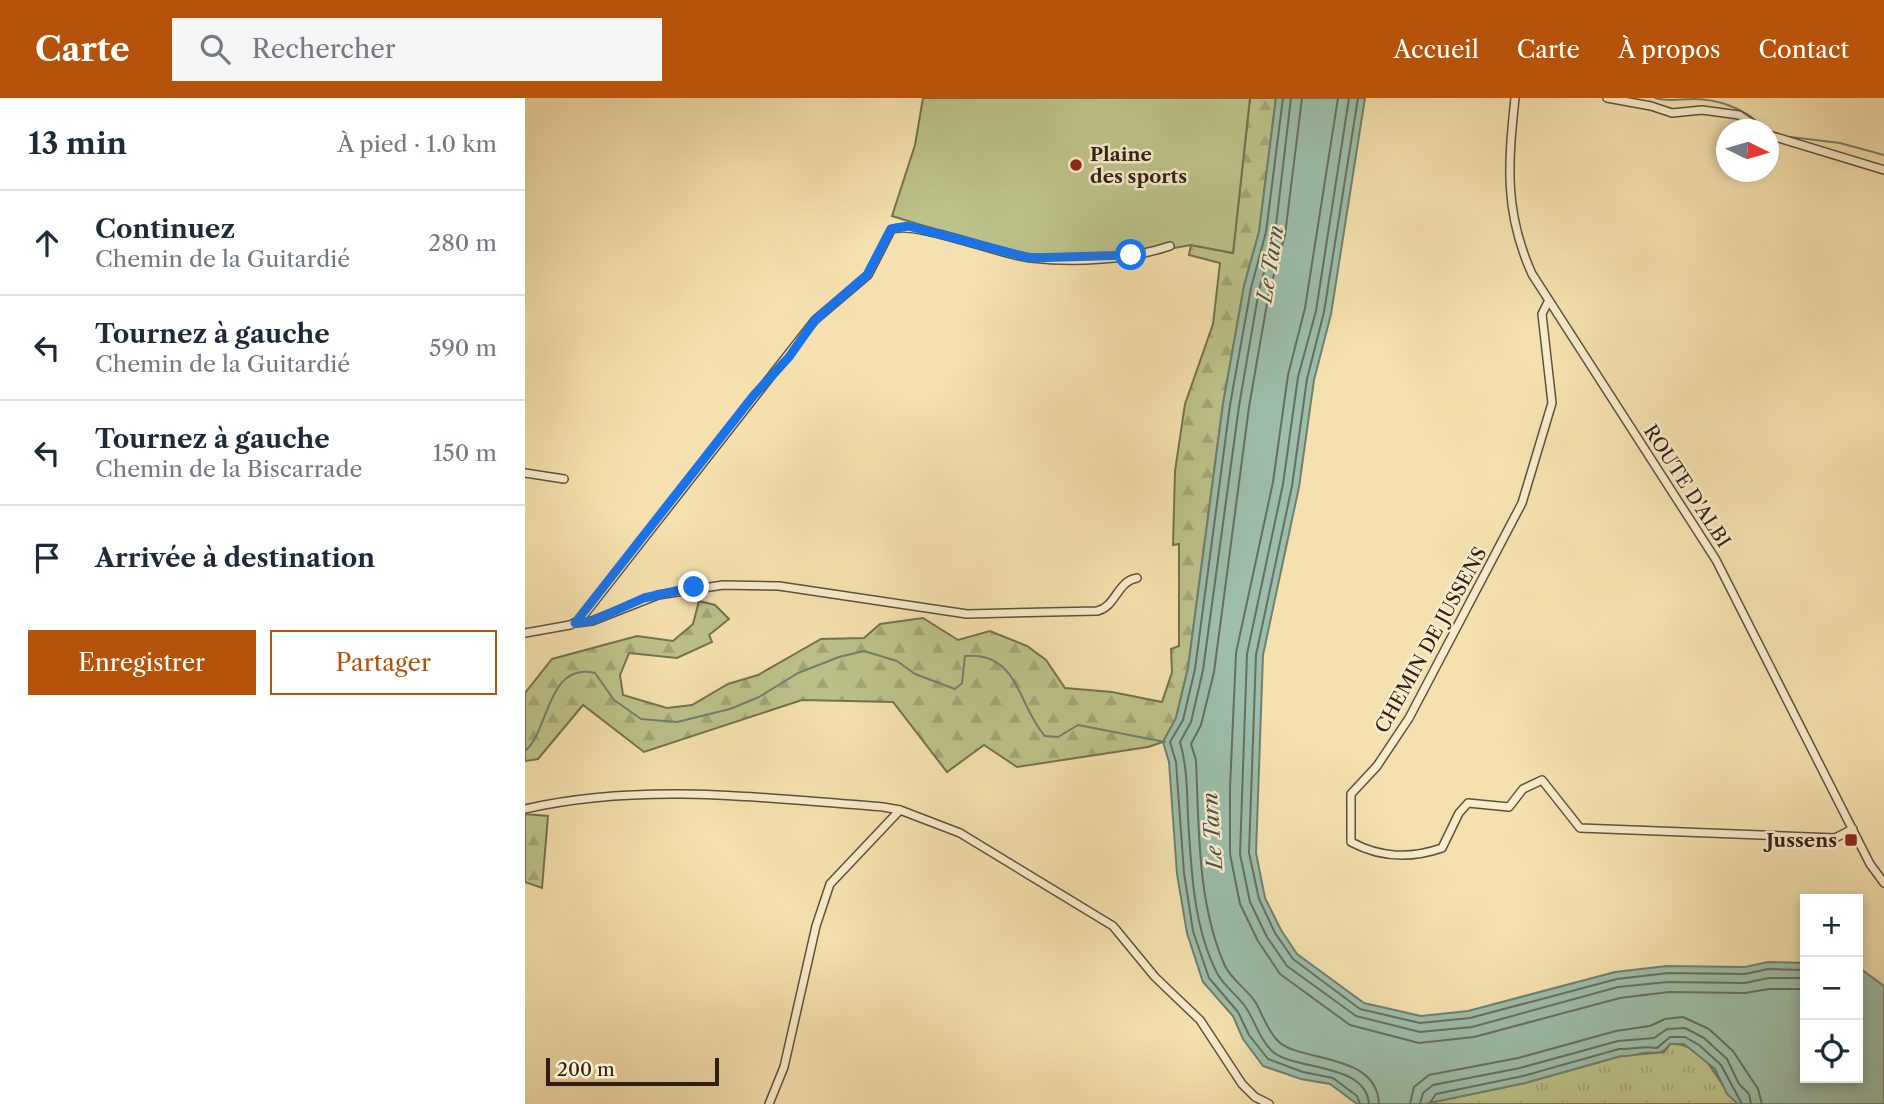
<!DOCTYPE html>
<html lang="fr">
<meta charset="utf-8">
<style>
body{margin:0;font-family:"Libre Caslon Text",serif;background:#f6f6f7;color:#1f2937}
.controls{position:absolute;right:21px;bottom:21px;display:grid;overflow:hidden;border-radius:0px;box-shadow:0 4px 10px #0003}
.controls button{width:63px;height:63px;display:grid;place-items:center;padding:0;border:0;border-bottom:2px solid #e0e1e3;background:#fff;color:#1f2937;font:35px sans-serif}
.compass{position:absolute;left:1191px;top:21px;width:63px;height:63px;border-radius:50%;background:#fff;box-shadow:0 4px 10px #0003;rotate:95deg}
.scale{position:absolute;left:21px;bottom:18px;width:173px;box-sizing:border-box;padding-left:7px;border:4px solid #302017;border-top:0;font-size:19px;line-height:24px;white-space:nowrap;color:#302017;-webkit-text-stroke:5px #f8eccb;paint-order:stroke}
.stop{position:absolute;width:21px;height:21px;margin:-16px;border:5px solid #1a73e8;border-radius:50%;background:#fff}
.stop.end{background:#1a73e8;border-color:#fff;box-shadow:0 2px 7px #0008}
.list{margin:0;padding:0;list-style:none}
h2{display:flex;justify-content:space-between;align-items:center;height:91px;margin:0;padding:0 28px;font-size:30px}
h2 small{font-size:23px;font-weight:400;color:#747a83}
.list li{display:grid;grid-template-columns:46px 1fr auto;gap:21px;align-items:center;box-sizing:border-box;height:105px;padding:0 28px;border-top:2px solid #e0e1e3}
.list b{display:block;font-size:26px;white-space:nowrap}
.list p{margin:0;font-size:23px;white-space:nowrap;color:#747a83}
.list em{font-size:23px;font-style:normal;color:#747a83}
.actions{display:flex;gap:14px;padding:21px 28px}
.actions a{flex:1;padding:16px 0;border:2px solid #b45309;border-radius:0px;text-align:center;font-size:24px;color:#b45309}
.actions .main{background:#b45309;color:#fff}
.icon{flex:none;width:38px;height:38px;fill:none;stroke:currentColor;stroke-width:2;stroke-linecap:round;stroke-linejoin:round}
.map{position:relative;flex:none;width:1359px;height:1006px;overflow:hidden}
header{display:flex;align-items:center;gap:42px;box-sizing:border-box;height:98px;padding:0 35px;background:#b45309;color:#fff}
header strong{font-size:33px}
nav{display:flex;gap:38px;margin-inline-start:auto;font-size:24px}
.search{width:490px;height:63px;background:#f6f6f7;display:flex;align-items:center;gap:18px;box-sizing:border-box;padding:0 24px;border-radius:0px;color:#747a83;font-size:26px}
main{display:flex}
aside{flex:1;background:#fff}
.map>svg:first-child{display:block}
.grass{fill:url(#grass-tufts);stroke:#767150;stroke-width:2}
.forest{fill:url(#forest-firs);stroke:#767150;stroke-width:2}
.pitch{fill:#bdc28a;stroke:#767150;stroke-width:2}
.water{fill:#9cbeaa;stroke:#717f6f;stroke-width:2}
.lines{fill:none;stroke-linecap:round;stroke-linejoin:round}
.shore{stroke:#666f60;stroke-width:2}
.stream{stroke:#717f6f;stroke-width:2}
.minor-casing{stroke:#61503d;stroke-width:10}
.minor{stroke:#f8eccb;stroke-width:7}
.route{stroke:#1a73e8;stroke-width:9}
.poi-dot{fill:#8f2418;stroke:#f8eccb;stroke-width:2.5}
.labels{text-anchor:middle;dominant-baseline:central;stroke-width:5;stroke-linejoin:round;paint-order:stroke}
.poi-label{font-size:19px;font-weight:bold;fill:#302017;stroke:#f8eccb;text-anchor:start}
.street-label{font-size:19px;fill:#302017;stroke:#f8eccb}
.water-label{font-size:21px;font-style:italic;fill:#504f43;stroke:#f8eccb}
</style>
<header>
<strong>Carte</strong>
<div class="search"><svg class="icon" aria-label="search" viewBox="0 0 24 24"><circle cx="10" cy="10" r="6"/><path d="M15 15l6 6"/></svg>Rechercher</div>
<nav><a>Accueil</a><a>Carte</a><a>À propos</a><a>Contact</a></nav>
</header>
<main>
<aside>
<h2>13 min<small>À pied · 1.0 km</small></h2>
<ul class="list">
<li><svg class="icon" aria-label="ahead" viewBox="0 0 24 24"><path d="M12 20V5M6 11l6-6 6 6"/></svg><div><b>Continuez</b><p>Chemin de la Guitardié</p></div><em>280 m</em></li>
<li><svg class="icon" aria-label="left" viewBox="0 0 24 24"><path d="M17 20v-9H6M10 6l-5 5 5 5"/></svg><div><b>Tournez à gauche</b><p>Chemin de la Guitardié</p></div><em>590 m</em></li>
<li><svg class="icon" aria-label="left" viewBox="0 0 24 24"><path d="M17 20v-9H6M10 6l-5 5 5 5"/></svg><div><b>Tournez à gauche</b><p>Chemin de la Biscarrade</p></div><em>150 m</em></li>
<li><svg class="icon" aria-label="arrive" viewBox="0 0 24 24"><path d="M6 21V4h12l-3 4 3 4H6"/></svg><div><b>Arrivée à destination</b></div></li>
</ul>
<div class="actions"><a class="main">Enregistrer</a><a>Partager</a></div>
</aside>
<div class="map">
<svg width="1359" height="1006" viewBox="0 0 1359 1006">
<defs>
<pattern id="grass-tufts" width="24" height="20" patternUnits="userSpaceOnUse" patternTransform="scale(1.75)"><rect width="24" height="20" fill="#bdc28a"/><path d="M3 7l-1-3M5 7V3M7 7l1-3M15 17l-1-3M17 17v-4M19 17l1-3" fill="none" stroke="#a3a676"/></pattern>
<pattern id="forest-firs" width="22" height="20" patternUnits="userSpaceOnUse" patternTransform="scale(1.75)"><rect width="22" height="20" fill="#bdc28a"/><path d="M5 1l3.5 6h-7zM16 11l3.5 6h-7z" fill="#a3a676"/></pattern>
</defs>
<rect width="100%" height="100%" fill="#f5e1af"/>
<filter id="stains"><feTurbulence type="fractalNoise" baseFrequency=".00286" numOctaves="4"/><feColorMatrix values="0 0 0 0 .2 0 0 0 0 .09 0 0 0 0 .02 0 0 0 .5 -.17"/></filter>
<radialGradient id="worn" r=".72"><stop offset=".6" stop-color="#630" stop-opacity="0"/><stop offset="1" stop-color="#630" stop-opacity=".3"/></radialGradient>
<!-- grass -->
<path class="grass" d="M1145 946C1183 944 1190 985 1213 1006H899L1000 985 1096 958 1139 954Z"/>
<!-- forest -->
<path class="forest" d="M725 0H751L734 134 719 188 698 306 663 570 651 620 638 644 623 649 492 669 459 647 422 674 368 604 277 602 119 654 58 607 13 661 0 663V595L27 561 112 538 148 543 168 526 174 503 190 507 204 521 184 537 187 544 152 560 104 555 95 577 98 597 142 610 167 607 203 586 233 577 296 541 339 540 355 526 398 520 433 542 465 533 502 548 521 562 540 590 587 594 637 604 647 574 646 551 654 548V446L648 447 650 373 660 306 688 226 695 165 664 157 666 147 708 155Z
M0 716 23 718 17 790 0 784Z"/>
<!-- pitch -->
<path class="pitch" d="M398 0H725L708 155 666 147 621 155 518 159 484 154 367 118 390 47Z"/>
<!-- water -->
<path class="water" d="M751 0H840L806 216 789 282 774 389 738 557 731 755 740 800 756 832 772 856 839 905 896 918 943 913 1090 874 1142 868 1220 869 1243 864 1280 865V980H1333V869L1359 888V1006H1213L1202 996 1190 971 1159 946H1145C1135 959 1132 953 1119 955 1110 956 1105 959 1096 958L1000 985 899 1006H832L805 986 776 981 738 968 718 941 708 918 678 884 662 835 652 776 644 664 638 644 651 620 663 570 698 306 719 188 734 134Z"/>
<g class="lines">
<!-- shore -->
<path class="shore" d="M758 0 741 134 726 190 705 307 670 571 658 622 645 644 651 664 659 775 668 833 684 880 713 914 724 937 743 961 778 974 808 980 832 998 835 1006
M766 0 750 136 734 192 714 308 678 572 666 624 655 644C662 668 662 693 663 718 666 768 668 829 692 875 698 887 711 896 719 907 730 921 733 940 747 953 768 973 841 964 844 1006
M777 0 760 137 744 194 724 309 689 574 676 627 666 646 671 662C674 729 672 805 700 868 707 882 723 892 731 905 738 918 742 931 752 942 772 965 852 953 854 1006
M813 0 780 210 763 277 748 384 711 555 705 690V756L715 806 733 843 755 876 825 927 894 945 949 939 1095 900 1144 894 1220 895 1244 891H1280
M824 0 791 213 773 279 758 386 722 556 715 756 725 804 742 839 762 868 831 918 895 934 947 929 1093 889 1143 884 1220 885 1244 880H1280
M833 0 799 214 782 281 767 388 731 557 724 755 734 801 750 835 768 861 835 911 895 925 945 920 1092 881 1143 875 1220 876 1243 871 1280 872
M885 1006 889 989 904 977 993 960 1091 933 1125 928 1140 921 1158 919 1184 931 1208 953 1233 991 1237 1006
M895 1006 898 995 908 987 995 970 1093 943 1129 940 1142 931 1160 930 1179 940 1202 961 1214 986 1224 996 1226 1006
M904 1006 911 996 998 978 1094 951C1108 952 1118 947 1132 950L1145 939H1160L1174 947 1196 967 1217 1006"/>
<!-- stream -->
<path class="stream" d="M1130 0C1144 4 1155 1 1169 1 1192 1 1218 10 1234 26
M1257 38 1315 45 1359 57
M0 653C24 634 22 563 70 575L89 602 116 621 152 624 205 611 234 599 273 575 314 559 339 553 372 563 390 576 430 591 437 585 440 558C494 553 493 609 520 638L533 639 553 627 640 644"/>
<!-- minor casing -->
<g class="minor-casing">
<path id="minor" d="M990 0C983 66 979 114 1007 176L1191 462 1345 766 1359 785
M1082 0 1126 8 1147 15 1177 12 1214 17 1237 32
M1244 37 1359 72
M1023 204 1017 216 1027 305 997 405 884 620 852 668 826 696V744C856 760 885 761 917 750L934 715 943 705 984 709 998 691 1017 682 1055 730 1310 740 1328 731
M0 375 39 381
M51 525 67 523 133 497 198 487 254 488 442 516 572 513C591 509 592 483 612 480
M0 535 45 527 55 522 290 222 343 177 366 132C387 121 475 157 506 160 551 165 603 162 645 148
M0 711C118 684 240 700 358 709L375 712 435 735 588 828 630 879 675 922 717 986 730 999 744 1006
M244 1006 259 969 291 828 305 786 375 712"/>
</g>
<!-- minor -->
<use href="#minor" class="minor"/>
</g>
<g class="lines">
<!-- route -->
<path class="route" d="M169 489 119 500 67 523 50 525 229 297 264 259 290 222 342 177 366 131 383 128 505 160 606 157"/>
</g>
<!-- markers -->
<g class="poi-dot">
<circle cx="551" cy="67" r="7"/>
<rect x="1319" y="735" width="14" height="14" rx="3.5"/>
</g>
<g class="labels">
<!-- poi labels -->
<g class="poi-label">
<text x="565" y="56">Plaine<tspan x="565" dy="22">des sports</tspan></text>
<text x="1312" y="742" text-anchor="end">Jussens</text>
</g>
<!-- street labels -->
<g class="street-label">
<text transform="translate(1162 388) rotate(57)">ROUTE D'ALBI</text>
<text transform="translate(906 542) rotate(-61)">CHEMIN DE JUSSENS</text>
</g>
<!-- water labels -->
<g class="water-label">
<text transform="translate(745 166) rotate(-81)">Le Tarn</text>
<text transform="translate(687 733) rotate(-94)">Le Tarn</text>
</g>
</g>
<rect width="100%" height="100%" filter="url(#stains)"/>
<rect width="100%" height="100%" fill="url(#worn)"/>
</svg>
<div class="controls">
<button>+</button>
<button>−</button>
<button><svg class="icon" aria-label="locate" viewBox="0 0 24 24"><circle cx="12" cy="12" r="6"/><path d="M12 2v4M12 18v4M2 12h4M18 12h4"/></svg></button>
</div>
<svg class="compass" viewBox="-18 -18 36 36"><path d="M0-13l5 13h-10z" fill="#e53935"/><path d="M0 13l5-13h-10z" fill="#747a83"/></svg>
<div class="scale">200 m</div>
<div class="stop" style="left:606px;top:157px"></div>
<div class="stop end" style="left:169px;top:489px"></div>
</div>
</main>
